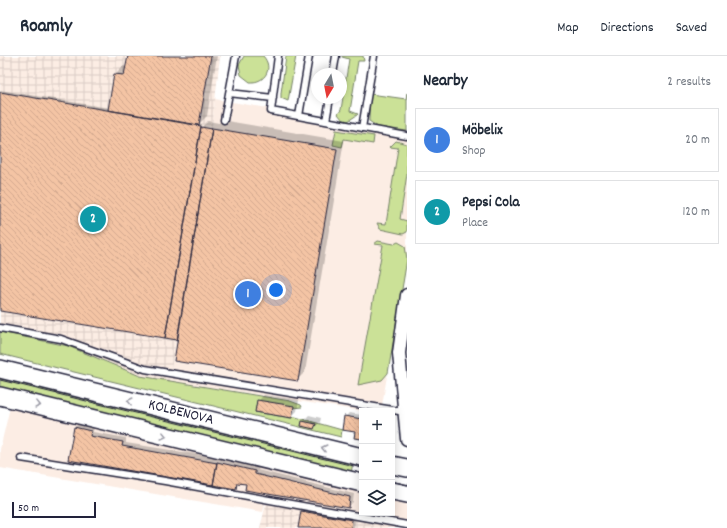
<!DOCTYPE html>
<meta charset="utf-8">
<style>
body{margin:0;font-family:Dekko,sans-serif;background:#f6f6f7;color:#1f2937}
.controls{position:absolute;right:12px;bottom:12px;display:grid;overflow:hidden;border-radius:0px;box-shadow:0 2px 10px #0003}
.controls button{width:36px;height:36px;display:grid;place-items:center;padding:0;border:0;border-bottom:1px solid #e0e1e3;background:#fff;color:#1f2937;font:20px sans-serif}
.compass{position:absolute;left:311px;top:12px;width:36px;height:36px;border-radius:50%;background:#fff;box-shadow:0 2px 10px #0003;rotate:190deg}
.scale{position:absolute;left:12px;bottom:10px;width:84px;box-sizing:border-box;padding-left:4px;border:2px solid #22223b;border-top:0;font-size:11px;line-height:14px;white-space:nowrap;color:#22223b;-webkit-text-stroke:3px #fff;paint-order:stroke}
.you{position:absolute;left:276px;top:234px;width:14px;height:14px;margin:-10px;border:3px solid #fff;border-radius:50%;background:#1a73e8;box-shadow:0 0 0 6px #1a73e833}
.badge{display:grid;place-items:center;width:26px;height:26px;border-radius:50%;background:#db2777;color:#fff;font-size:13px;font-weight:700}
.pin{position:absolute;translate:-50% -50%;border:2px solid #fff;box-shadow:0 1px 4px #0006}
.list{margin:0;padding:0;list-style:none}
h2{display:flex;justify-content:space-between;align-items:center;height:52px;margin:0;padding:0 16px;font-size:17px}
h2 small{font-size:13px;font-weight:400;color:#747a83}
.list li{display:grid;grid-template-columns:26px 1fr auto;gap:12px;align-items:center;box-sizing:border-box;height:64px;margin:0 8px 8px;padding:0 8px;border:1px solid #e0e1e3;border-radius:0px}
.list b{display:block;font-size:15px;white-space:nowrap}
.list p{margin:0;font-size:13px;white-space:nowrap;color:#747a83}
.list em{font-size:13px;font-style:normal;color:#747a83}
.icon{flex:none;width:22px;height:22px;fill:none;stroke:currentColor;stroke-width:2;stroke-linecap:round;stroke-linejoin:round}
.map{position:relative;flex:none;width:407px;height:472px;overflow:hidden}
header{display:flex;align-items:center;gap:24px;box-sizing:border-box;height:56px;padding:0 20px;background:#fff;border-bottom:1px solid #e0e1e3}
header strong{font-size:19px}
nav{display:flex;gap:22px;margin-inline-start:auto;font-size:14px}
main{display:flex}
aside{flex:1;background:#fff}
.map>svg:first-child{display:block}
.built{fill:#fcede4}
.industrial{fill:url(#industrial-grid)}
.grass{fill:#cbe197;stroke:#768269}
.shadow{fill:#0003}
.building{fill:url(#building-back-hatch);stroke:#22223b}
.lines{fill:none;stroke-linecap:round;stroke-linejoin:round}
.lane-casing{stroke:#22223b;stroke-width:9}
.street-casing{stroke:#22223b;stroke-width:15}
.secondary-casing{stroke:#22223b;stroke-width:20}
.lane{stroke:#fff;stroke-width:6}
.street{stroke:#fff;stroke-width:12}
.secondary{stroke:#fff;stroke-width:17}
.tram{stroke:#22223b;stroke-width:1}
.oneway{stroke:#9c9ca7}
.labels{text-anchor:middle;dominant-baseline:central;stroke-width:4;stroke-linejoin:round;paint-order:stroke}
.street-label{font-size:15px;fill:#22223b;stroke:#fff}
</style>
<header>
<strong>Roamly</strong>
<nav><a>Map</a><a>Directions</a><a>Saved</a></nav>
</header>
<main>
<div class="map">
<svg width="407" height="472" viewBox="0 0 407 472">
<defs>
<pattern id="industrial-grid" width="8" height="8" patternUnits="userSpaceOnUse"><rect width="8" height="8" fill="#fcede4"/><path d="M0 4h8M4 0v8" fill="none" stroke="#d8cbc4"/></pattern>
<pattern id="building-back-hatch" width="6" height="6" patternUnits="userSpaceOnUse"><rect width="6" height="6" fill="#f4c4a4"/><path d="M-1 5l2 2M0 0l6 6M5-1l2 2" fill="none" stroke="#d1a88e"/></pattern>
</defs>
<rect width="100%" height="100%" fill="#fff"/>
<filter id="ink" filterUnits="userSpaceOnUse"><feTurbulence type="fractalNoise" baseFrequency=".025" numOctaves="2"/><feDisplacementMap in="SourceGraphic" scale="8" xChannelSelector="R" yChannelSelector="G"/><feConvolveMatrix kernelMatrix="1 2 1 2 8 2 1 2 1" color-interpolation-filters="sRGB"/></filter>
<g filter="url(#ink)">
<!-- built -->
<path class="built" d="M215 43 378 71 407 75V204L381 355H362L169 325 212 72Z
M11 347 362 435V457H392V443L407 446V470L265 448 263 456 0 412V393Z"/>
<!-- industrial -->
<path class="industrial" d="M0 0H220L212 72 169 325 140 320 68 290 0 276Z
M266 448 407 470V472H260Z"/>
<!-- grass -->
<path class="grass" d="M244 0H263C274 12 265 27 250 26L241 19 239 9Z
M286 0H296L288 45 281 42V37Z
M342 0H363L364 5H358L350 55 358 58 357 59 348 65 342 63 338 58 341 54 349 3 342 1Z
M407 37V75L378 71 369 65 370 38 406 43Z
M336 74 374 80 373 88 344 83 342 91 333 89Z
M396 85 407 88V118L400 163 407 165V176L403 178 380 173 377 167 386 168 398 92 390 91Z
M378 185 394 188 398 186 405 190 407 203 388 317 382 324 358 329 383 189 374 188Z
M0 276 68 290 140 320 290 345 301 349 302 351 255 356 291 362 292 360 342 374 341 381 0 298Z
M0 320 353 406 351 418 0 333Z"/>
<!-- shadow -->
<path class="shadow" d="M129 0H217L207 60 199 68H202V71L208 65 219 67 221 64 344 85 305 316 297 324 179 280 177 283 165 281 0 254V34L109 52 115 18 123 10 127 11Z
M264 339 299 344 297 355 291 361 258 345Z
M349 357 362 359V382L345 361Z
M309 359 321 362 320 366 314 372 303 365Z
M79 367 94 371 93 376 126 382V387L221 402 259 411 258 414 354 438 353 446 348 451 248 428 240 426 235 432 68 402 75 371Z
M306 452 356 460 354 472H299L302 456Z"/>
<!-- building -->
<path class="building" d="M128 0H211L199 69 108 54 114 18 124 19Z
M0 36 201 70 165 282 0 255Z
M201 71 212 73 177 284 165 282Z
M212 72 337 93 298 325 174 305Z
M257 344 294 350 292 362 255 356Z
M344 360 362 363V383L354 382 355 376 342 374Z
M302 365 316 368 314 373 301 370Z
M74 371 91 375 90 380 123 386 122 390 217 407 213 429 68 404Z
M217 406 255 415V418L350 441 349 452 245 434 246 428 237 427 236 433 213 429Z
M301 455 352 464 351 472H298Z"/>
<g class="lines">
<!-- lane casing -->
<g class="lane-casing">
<path id="lane" d="M278 0 271 55 407 80
M333 18 336 0
M229 37 273 42
M299 60 309 0
M224 64 236 0
M326 65 330 42
M362 72 374 0
M0 272 61 283 145 313 405 356
M21 402 165 425 407 469"/>
</g>
<!-- street casing -->
<g class="street-casing">
<path id="street" d="M407 239 399 297 407 383"/>
</g>
<!-- secondary casing -->
<g class="secondary-casing">
<path id="secondary" d="M0 313 362 401
M0 340 362 427
M392 409 407 412
M392 435 407 438"/>
</g>
<!-- lane -->
<use href="#lane" class="lane"/>
<!-- street -->
<use href="#street" class="street"/>
<!-- secondary -->
<use href="#secondary" class="secondary"/>
<!-- tram -->
<path class="tram" d="M0 324 362 412
M392 425 407 429"/>
</g>
<!-- one-way arrows -->
<defs><path id="oneway-chevron" d="M-2-3.5L2.5 0L-2 3.5" fill="none" stroke-width="1.6" stroke-linecap="round" stroke-linejoin="round"/></defs>
<g class="oneway">
<use href="#oneway-chevron" transform="translate(130 345) rotate(-166)"/>
<use href="#oneway-chevron" transform="translate(38 349) rotate(14)"/>
<use href="#oneway-chevron" transform="translate(164 380) rotate(14)"/>
<use href="#oneway-chevron" transform="translate(324 392) rotate(-166)"/>
</g>
</g>
<g class="labels">
<!-- street labels -->
<g class="street-label">
<text transform="translate(181 357) rotate(14)">KOLBENOVA</text>
</g>
</g>
</svg>
<div class="controls">
<button>+</button>
<button>−</button>
<button><svg class="icon" aria-label="layers" viewBox="0 0 24 24"><path d="M12 4l9 5-9 5-9-5zM3 14l9 5 9-5"/></svg></button>
</div>
<svg class="compass" viewBox="-18 -18 36 36"><path d="M0-13l5 13h-10z" fill="#e53935"/><path d="M0 13l5-13h-10z" fill="#747a83"/></svg>
<div class="scale">50 m</div>
<div class="you"></div>
<div class="pin badge" style="left:248px;top:238px;background:#3f7fe0">1</div>
<div class="pin badge" style="left:93px;top:163px;background:#0f9aa8">2</div>
</div>
<aside>
<h2>Nearby<small>2 results</small></h2>
<ul class="list">
<li><span class="badge" style="background:#3f7fe0">1</span><div><b>Möbelix</b><p>Shop</p></div><em>20 m</em></li>
<li><span class="badge" style="background:#0f9aa8">2</span><div><b>Pepsi Cola</b><p>Place</p></div><em>120 m</em></li>
</ul>
</aside>
</main>
